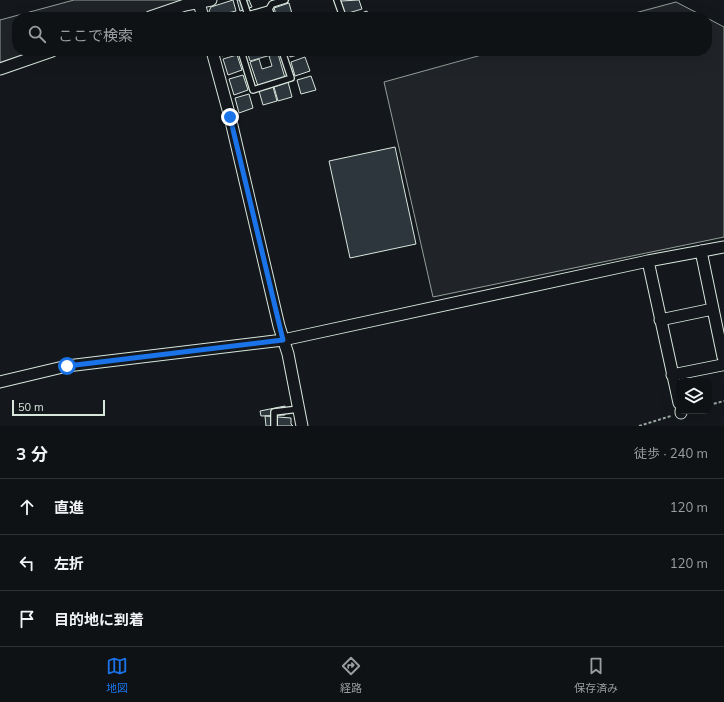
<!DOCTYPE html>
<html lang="ja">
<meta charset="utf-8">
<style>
body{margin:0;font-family:Mulish,"Noto Sans JP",sans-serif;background:#181b1e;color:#f1f3f6}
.controls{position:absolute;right:12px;bottom:12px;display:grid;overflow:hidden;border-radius:8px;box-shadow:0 4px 16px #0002}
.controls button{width:36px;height:36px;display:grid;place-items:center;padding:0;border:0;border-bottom:1px solid #2f3234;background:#0f1215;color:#f1f3f6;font:20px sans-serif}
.scale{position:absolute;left:12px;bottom:10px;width:93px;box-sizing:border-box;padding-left:4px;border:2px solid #d8e6dc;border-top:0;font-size:11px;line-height:14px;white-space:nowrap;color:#d8e6dc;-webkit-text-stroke:3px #14181c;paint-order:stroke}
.stop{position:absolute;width:12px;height:12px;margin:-9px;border:3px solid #1a73e8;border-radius:50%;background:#fff}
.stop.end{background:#1a73e8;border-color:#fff;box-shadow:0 1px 4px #0008}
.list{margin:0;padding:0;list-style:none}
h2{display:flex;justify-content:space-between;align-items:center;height:52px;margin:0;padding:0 16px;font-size:17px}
h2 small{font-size:13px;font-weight:400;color:#9b9ea0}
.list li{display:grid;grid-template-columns:26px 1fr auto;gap:12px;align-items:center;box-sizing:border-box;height:56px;padding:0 16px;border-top:1px solid #2f3234}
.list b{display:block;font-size:15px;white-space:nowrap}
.list em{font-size:13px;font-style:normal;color:#9b9ea0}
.icon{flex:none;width:22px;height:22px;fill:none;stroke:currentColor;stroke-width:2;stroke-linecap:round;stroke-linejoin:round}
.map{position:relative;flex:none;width:724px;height:426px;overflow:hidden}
.search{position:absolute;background:#0f1215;box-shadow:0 4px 16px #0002;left:12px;right:12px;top:12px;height:44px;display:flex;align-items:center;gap:10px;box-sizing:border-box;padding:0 14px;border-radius:16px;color:#9b9ea0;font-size:15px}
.sheet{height:220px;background:#0f1215}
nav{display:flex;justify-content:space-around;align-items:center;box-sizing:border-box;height:56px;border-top:1px solid #2f3234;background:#0f1215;font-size:11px;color:#9b9ea0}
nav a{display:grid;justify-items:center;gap:2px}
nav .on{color:#1a73e8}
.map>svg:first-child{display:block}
.green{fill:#202428;stroke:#939e99}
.building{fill:#2c363c;stroke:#d8e6dc}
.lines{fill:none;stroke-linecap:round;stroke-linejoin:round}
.service-casing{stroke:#d8e6dc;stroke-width:8}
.minor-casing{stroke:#d8e6dc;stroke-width:13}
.path{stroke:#9da8a2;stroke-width:2;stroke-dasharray:3 2;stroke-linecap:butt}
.service{stroke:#14181c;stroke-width:5.5}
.minor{stroke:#14181c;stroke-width:11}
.route{stroke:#1a73e8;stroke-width:5}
</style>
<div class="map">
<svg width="724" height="426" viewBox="0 0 724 426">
<rect width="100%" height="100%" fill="#14181c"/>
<!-- green -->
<path class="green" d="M74 0H187L135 17H17V51H33L0 63V20Z
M676 2 705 17H620Z
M707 18 724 27V237L433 297 384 82 496 51H707Z"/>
<!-- building -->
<path class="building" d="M233 0 236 11 211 17 209 11 211 7Z
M237 0H249L252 7 240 11Z
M359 0 362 9 345 14 341 1Z
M289 3 293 17H277L274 8Z
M367 11 369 17H350Z
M221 51H236L222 56Z
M247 51H277L278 53 250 61Z
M288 51H304L305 53 290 57Z
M278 54 285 78 258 86 250 62 259 59 262 69 272 66 269 56Z
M237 55 242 70 228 75 223 59Z
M305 57 310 71 295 76 291 62Z
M243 75 248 90 234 95 229 79Z
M311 76 316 90 301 94 297 80Z
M288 82 292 97 278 101 274 87Z
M273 87 277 101 263 105 259 91Z
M249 94 253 108 239 113 235 98Z
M395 147 416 244 350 258 329 161Z
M285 406V415L261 416 260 411Z
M265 416 291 418V424L293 426H266Z"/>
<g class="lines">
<!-- service casing -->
<g class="service-casing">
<path id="service" d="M243 0 248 15 269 9 272 4 285 0
M337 0 343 17
M269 9 272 17
M241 51 253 90 291 78 282 51
M274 426V412L299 409"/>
</g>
<!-- minor casing -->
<g class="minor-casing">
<path id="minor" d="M199 3 203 17
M150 17 185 5 211 0
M212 51 230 117 279 326 288 354 302 426
M0 69 52 51
M701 251 723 357
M648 261 679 403
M660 320 708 310
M672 375 722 365
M0 382 67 366 283 340 648 261 724 247
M681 411V413"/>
</g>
<!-- path -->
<path class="path" d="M709 405 724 401
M639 426 671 416"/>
<!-- service -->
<use href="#service" class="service"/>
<!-- minor -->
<use href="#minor" class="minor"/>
</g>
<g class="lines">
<!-- route -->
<path class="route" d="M67 366 283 340 230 117"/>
</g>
</svg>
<div class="controls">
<button><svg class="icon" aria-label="layers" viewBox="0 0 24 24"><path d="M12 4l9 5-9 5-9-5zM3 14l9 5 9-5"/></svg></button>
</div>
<div class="scale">50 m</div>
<div class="stop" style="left:67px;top:366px"></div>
<div class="stop end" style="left:230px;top:117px"></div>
<div class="search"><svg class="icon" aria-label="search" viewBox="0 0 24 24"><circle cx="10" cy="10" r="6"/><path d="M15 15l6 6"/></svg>ここで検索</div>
</div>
<section class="sheet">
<h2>3 分<small>徒歩 · 240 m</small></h2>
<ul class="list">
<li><svg class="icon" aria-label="ahead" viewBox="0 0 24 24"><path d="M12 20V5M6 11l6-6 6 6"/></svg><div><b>直進</b></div><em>120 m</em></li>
<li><svg class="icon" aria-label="left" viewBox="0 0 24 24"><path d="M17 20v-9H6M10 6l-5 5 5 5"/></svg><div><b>左折</b></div><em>120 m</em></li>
<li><svg class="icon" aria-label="arrive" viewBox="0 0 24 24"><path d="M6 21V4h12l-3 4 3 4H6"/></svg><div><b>目的地に到着</b></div></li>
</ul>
</section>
<nav>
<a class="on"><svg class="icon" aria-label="map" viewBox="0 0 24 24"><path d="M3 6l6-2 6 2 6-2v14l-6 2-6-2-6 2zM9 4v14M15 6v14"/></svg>地図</a>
<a><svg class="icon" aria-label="directions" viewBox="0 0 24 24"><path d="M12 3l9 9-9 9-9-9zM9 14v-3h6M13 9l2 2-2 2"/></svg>経路</a>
<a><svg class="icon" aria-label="saved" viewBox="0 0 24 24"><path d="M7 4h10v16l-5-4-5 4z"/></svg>保存済み</a>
</nav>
